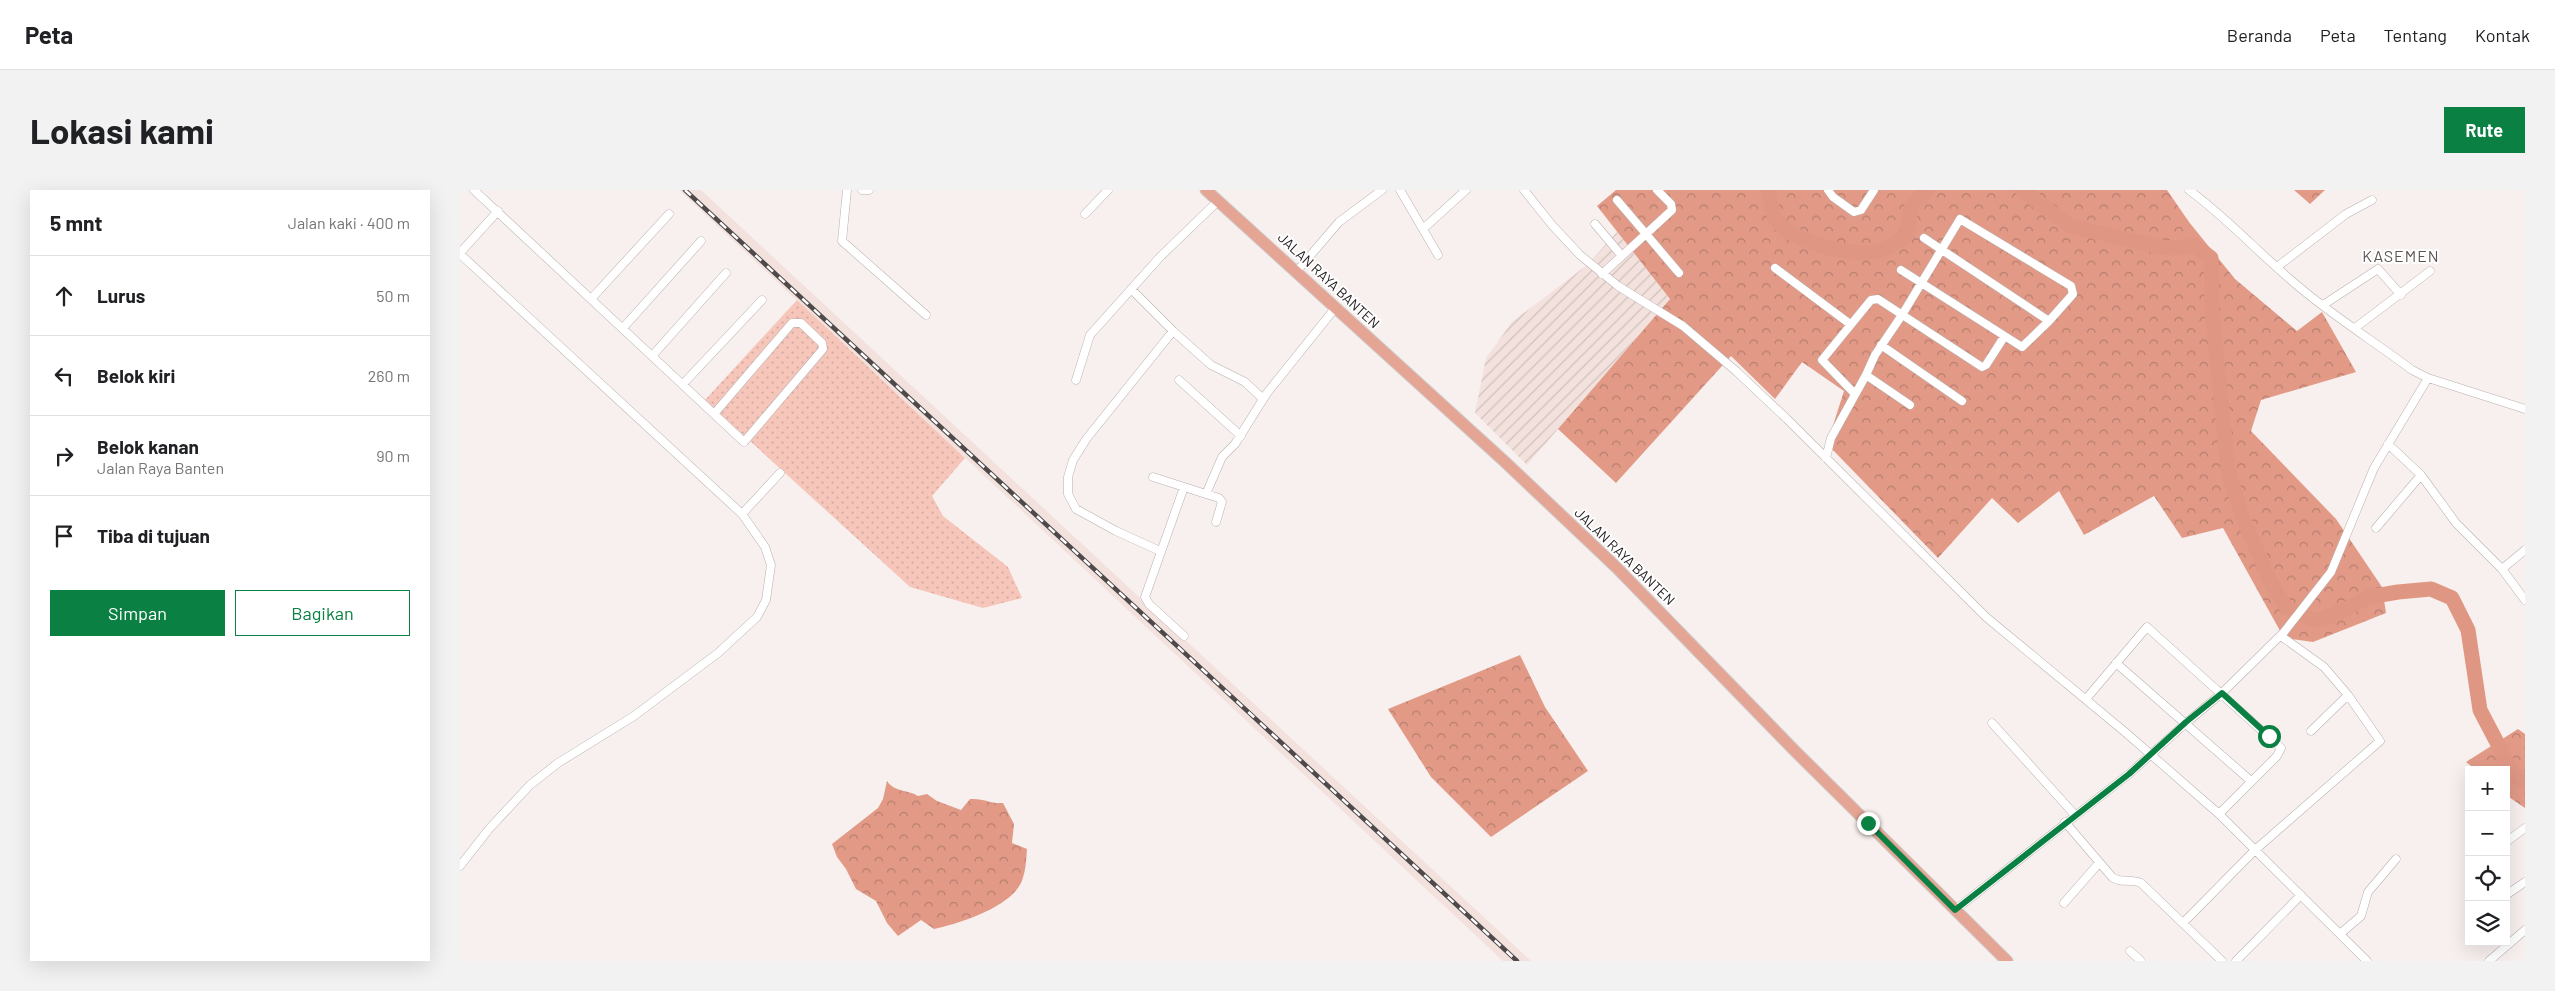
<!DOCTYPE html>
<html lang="id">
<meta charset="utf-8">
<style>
body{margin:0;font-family:Barlow,sans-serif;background:#f2f2f2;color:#202124}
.controls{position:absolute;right:15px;bottom:15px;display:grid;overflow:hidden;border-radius:0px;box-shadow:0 5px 20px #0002}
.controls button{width:45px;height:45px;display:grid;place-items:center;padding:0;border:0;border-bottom:1px solid #e0e0e0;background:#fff;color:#202124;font:25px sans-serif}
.stop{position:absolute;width:15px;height:15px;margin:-11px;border:4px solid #0b8043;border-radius:50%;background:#fff}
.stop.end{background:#0b8043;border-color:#fff;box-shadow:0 1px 5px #0008}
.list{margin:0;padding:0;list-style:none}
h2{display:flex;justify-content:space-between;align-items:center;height:65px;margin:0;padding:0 20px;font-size:21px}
h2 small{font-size:16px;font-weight:400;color:#757577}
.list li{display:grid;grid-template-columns:32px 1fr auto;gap:15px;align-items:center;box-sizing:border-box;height:80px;padding:0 20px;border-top:1px solid #e0e0e0}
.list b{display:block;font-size:19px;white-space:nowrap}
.list p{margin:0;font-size:16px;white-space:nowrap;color:#757577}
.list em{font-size:16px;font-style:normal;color:#757577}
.actions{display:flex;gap:10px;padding:15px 20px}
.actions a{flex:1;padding:11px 0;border:1px solid #0b8043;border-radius:0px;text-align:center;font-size:18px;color:#0b8043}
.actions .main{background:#0b8043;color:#fff}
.icon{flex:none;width:28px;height:28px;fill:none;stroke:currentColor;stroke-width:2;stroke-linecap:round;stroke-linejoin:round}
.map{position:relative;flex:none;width:2065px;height:771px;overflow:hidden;border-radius:0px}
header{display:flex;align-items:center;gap:30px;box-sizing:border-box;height:70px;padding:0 25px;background:#fff;border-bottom:1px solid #e0e0e0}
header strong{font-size:24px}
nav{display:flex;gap:28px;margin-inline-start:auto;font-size:18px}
.intro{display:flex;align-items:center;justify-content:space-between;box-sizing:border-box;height:120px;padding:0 30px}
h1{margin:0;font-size:35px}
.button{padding:12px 22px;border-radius:0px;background:#0b8043;color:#fff;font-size:18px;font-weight:700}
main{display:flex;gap:30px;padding:0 30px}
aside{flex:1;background:#fff;border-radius:0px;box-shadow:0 5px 20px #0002}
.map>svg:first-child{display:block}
.built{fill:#f3e1dd}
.industrial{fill:url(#industrial-furrows)}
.green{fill:url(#green-dots)}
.forest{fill:url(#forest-crowns)}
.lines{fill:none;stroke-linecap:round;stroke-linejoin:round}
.river{stroke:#df9784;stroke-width:15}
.minor-casing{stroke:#b8b0ae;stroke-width:9}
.primary-casing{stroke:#cfcece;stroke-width:13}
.minor{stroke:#fff;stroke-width:8}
.primary{stroke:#e4a595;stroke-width:11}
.rail-casing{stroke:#4e4a4a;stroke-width:4.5}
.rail{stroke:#fff;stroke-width:2.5;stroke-dasharray:8;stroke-linecap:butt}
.route{stroke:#0b8043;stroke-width:6}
.labels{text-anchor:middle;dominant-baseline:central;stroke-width:4;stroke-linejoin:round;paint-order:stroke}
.street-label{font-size:14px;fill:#232020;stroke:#fff}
.quarter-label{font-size:16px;letter-spacing:1px;fill:#5c5553;stroke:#fff}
</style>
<header>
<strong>Peta</strong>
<nav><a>Beranda</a><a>Peta</a><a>Tentang</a><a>Kontak</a></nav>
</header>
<div class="intro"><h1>Lokasi kami</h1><a class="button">Rute</a></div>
<main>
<aside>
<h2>5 mnt<small>Jalan kaki · 400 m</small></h2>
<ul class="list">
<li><svg class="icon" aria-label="ahead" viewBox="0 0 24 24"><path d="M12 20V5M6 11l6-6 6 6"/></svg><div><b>Lurus</b></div><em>50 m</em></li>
<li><svg class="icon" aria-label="left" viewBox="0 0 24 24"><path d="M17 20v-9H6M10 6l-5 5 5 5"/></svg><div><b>Belok kiri</b></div><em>260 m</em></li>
<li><svg class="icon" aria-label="right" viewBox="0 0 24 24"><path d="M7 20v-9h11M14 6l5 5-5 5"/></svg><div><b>Belok kanan</b><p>Jalan Raya Banten</p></div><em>90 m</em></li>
<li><svg class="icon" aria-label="arrive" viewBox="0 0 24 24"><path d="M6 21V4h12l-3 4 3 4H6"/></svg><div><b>Tiba di tujuan</b></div></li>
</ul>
<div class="actions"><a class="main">Simpan</a><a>Bagikan</a></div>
</aside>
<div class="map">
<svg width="2065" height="771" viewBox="0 0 2065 771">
<defs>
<pattern id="industrial-furrows" width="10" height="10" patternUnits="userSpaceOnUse" patternTransform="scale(1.25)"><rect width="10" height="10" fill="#f3e1dd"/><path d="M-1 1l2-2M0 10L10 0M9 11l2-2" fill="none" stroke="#d0c1bd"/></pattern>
<pattern id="green-dots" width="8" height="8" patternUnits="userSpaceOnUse" patternTransform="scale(1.25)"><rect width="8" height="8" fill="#f7c6ba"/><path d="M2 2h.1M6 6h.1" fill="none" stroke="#d3aaa0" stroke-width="1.8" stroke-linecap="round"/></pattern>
<pattern id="forest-crowns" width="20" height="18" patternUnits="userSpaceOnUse" patternTransform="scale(1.25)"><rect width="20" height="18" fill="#e29a87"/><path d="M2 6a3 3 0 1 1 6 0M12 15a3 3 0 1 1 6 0" fill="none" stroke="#b77d6e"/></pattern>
</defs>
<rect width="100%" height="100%" fill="#f8f0ee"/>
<!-- built -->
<path class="built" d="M219 0H241L1071 771H1043Z"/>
<!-- industrial -->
<path class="industrial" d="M1157 42 1210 109 1067 275 1015 223 1026 168 1052 132 1127 75Z"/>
<!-- green -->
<path class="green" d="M337 110 505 268 472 306 483 326 548 377 562 408 523 418 450 397 245 210Z"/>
<!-- forest -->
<path class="forest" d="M1156 0H1707L1729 32 1775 89 1837 141 1862 122 1896 182 1801 210 1791 241 1876 329 1922 397 1926 423 1853 452 1824 448 1763 338 1722 348 1694 306 1624 345 1599 301 1558 333 1532 308 1478 368 1367 254 1384 201 1342 172 1315 209 1271 166 1156 293 1098 239 1210 109 1137 16Z
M1834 0H1865L1850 14Z
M1060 465 1085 517 1128 581 1031 647 971 587 928 519Z
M2058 539 2065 544V618L2046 605V580H2016L2006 572Z
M427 591C434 602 449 600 458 606L467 604 477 611 501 620 510 609C525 608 529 614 543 613L554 634 552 653 567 659C566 670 566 682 561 693 549 718 498 734 474 739L461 730 438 746 427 733 416 711 396 699 386 679 377 667 372 654 418 618 423 609Z"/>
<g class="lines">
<!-- river -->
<path class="river" d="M1308 0C1311 10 1312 26 1319 33 1335 53 1401 70 1424 59 1432 56 1440 49 1447 45L1451 18 1467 0
M1562 0 1610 36 1699 57 1717 58 1734 55 1751 68 1752 120 1768 280 1782 326 1815 401 1827 418 1854 430 1869 427 1909 407 1938 402 1971 399 1992 408 2008 440 2020 520 2053 583 2065 593"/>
<!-- minor casing -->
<g class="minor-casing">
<path id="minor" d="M14 0 284 252 363 159 362 153 341 133H332L254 224
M387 0 382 51 466 125
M402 0H409
M940 0 978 65
M1064 0 1092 35 1120 65 1158 96 1223 136 1276 181 1327 229 1526 427 1665 542 1759 624 1907 771
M1368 0 1373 7 1394 22 1401 20 1414 0
M1729 0C1771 31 1803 68 1844 101 1878 129 1916 153 1952 180L1968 188 2065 219
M1157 10 1186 44 1212 20 1211 14 1197 0
M625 24 648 0
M1135 34 1162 66
M963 39 1006 0
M0 63 38 21
M0 64 282 324 320 283
M1817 77 1886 24 1912 10
M1315 78 1390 134
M1441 80 1562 157 1589 131 1464 48
M837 81 879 32 922 0
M1142 84 1186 44 1219 83
M671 99 713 141 627 248 613 270 608 287V304L616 319 656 341 700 361
M131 109 209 24
M1863 115 1918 79 1941 105
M163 138 241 51
M1895 138 1970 81
M713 141 751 175 785 192 803 209
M1421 155 1502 211
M193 165 266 83
M1406 185 1450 215
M616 190 630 145 700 67 758 11
M719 190 781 246
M223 194 302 110
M1395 204 1362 170 1411 110 1418 109 1522 177 1526 175 1544 147
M1928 254 1961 285 1996 333 2042 379 2065 410
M1366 268 1371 248 1406 185 1415 165 1442 125 1500 29 1611 96 1613 104 1589 131
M693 287 746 304 762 267 775 254 807 203 876 117
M746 304 759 308 762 312 756 332
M1916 338 1961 285
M2042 379 2065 360
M724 446 689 414 685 407 724 297
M1821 446 1864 477 1888 505
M1656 473 1791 591
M1626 509 1687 437 1821 558 1817 566 1759 624
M1532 533 1615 625
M1605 632 1652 687C1661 694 1670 688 1681 693L1762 771
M2046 652 2065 638
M0 676 29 639 70 595 98 573 174 526 258 463 297 427 306 410 311 375 305 357 282 324
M2046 705 2065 692
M1604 713 1639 673
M1495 720 1669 584 1726 533 1762 503 1824 442 1871 382 1914 278 1968 188
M1723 733 1795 660 1920 551 1888 505 1851 541
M1881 743 1901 726 1908 702 1936 669
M1670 761 1681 771
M1776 771 1841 705
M2029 771 2065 740"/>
</g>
<!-- primary casing -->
<g class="primary-casing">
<path id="primary" d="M746 0 1044 271 1156 377 1335 561 1547 771"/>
</g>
<!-- minor -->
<use href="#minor" class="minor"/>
<!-- primary -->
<use href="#primary" class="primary"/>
<!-- rail casing -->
<g class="rail-casing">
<path id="rail" d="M225 0 1057 771"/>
</g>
<!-- rail -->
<use href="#rail" class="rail"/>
</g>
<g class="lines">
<!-- route -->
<path class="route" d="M1408 633 1495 720 1669 584 1726 532 1762 503 1809 546"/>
</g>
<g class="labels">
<!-- street labels -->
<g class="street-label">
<text transform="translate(869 90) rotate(43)">JALAN RAYA BANTEN</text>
<text transform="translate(1165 366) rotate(44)">JALAN RAYA BANTEN</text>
</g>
<!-- quarter labels -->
<g class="quarter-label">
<text x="1941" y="65">KASEMEN</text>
</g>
</g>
</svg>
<div class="controls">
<button>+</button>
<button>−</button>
<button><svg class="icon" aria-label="locate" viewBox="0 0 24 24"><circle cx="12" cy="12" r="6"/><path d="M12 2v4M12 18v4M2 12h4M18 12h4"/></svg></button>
<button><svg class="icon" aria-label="layers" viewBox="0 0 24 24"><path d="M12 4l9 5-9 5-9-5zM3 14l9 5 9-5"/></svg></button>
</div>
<div class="stop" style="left:1809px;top:546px"></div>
<div class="stop end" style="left:1408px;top:633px"></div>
</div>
</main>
